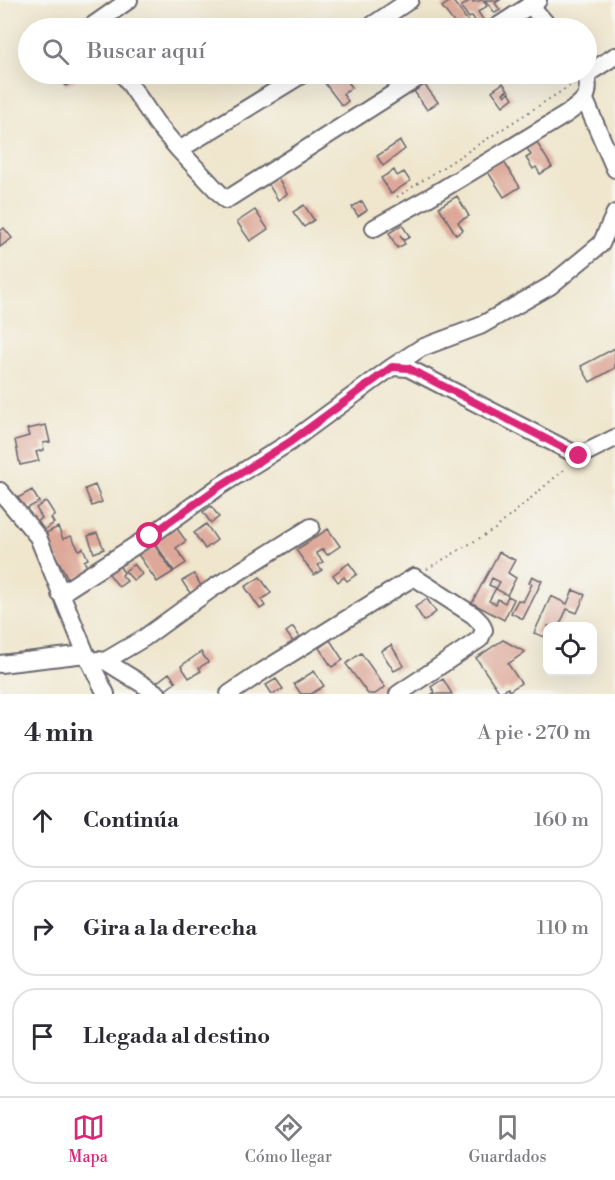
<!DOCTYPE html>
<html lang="es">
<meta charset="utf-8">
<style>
body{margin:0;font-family:"Libre Bodoni",serif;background:#f7f7f7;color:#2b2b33}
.controls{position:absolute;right:18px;bottom:18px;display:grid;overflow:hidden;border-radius:12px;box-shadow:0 6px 24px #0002}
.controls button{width:54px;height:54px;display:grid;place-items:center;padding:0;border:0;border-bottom:2px solid #e1e1e2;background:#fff;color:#2b2b33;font:30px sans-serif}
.stop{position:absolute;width:18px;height:18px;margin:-14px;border:4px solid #db2777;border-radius:50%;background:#fff}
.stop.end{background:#db2777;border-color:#fff;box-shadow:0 2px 6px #0008}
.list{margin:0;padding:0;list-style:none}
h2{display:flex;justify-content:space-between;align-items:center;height:78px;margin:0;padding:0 24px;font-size:26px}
h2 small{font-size:20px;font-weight:400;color:#7c7c81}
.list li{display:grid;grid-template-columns:39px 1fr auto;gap:18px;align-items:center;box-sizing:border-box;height:96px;margin:0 12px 12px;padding:0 12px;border:2px solid #e1e1e2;border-radius:24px}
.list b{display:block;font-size:22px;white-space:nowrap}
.list em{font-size:20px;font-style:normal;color:#7c7c81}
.icon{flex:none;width:33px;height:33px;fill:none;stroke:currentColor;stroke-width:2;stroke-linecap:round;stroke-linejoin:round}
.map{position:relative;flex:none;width:615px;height:694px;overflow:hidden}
.search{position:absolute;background:#fff;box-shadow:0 6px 24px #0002;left:18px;right:18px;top:18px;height:66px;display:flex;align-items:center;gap:15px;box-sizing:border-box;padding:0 21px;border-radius:33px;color:#7c7c81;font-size:22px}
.sheet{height:402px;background:#fff}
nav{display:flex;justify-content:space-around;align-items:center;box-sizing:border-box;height:84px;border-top:2px solid #e1e1e2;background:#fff;font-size:16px;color:#7c7c81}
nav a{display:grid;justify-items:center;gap:3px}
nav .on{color:#db2777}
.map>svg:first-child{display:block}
.building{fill:#dda899}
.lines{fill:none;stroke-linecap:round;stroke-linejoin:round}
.minor-casing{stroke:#6a676e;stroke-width:20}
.path{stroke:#6a676e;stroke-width:2;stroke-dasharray:1.5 4.5;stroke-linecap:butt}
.minor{stroke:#fff;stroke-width:16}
.route{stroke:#db2777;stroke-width:8}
</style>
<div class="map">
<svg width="615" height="694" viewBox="0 0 615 694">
<rect width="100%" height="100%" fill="#f6f6f2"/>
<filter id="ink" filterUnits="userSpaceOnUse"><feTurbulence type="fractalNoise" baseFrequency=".0167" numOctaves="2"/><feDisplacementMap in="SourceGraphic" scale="12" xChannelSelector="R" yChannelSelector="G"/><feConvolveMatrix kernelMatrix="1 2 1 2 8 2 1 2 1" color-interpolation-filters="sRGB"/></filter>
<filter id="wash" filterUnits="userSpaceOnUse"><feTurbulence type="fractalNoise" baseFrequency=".008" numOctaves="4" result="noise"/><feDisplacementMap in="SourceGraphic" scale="24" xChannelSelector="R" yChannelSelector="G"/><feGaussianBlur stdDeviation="1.35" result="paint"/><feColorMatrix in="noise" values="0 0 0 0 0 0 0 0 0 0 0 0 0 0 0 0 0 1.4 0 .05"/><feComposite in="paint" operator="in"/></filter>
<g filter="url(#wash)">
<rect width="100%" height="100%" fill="#efe6cd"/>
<g id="blocks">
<!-- building -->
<path class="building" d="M452 0 468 21 458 28 442 7Z
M471 0 473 2 483 0 487 6 478 12 484 21 478 25 472 16 469 18 461 7Z
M485 0H500L495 3 500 10 495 13Z
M523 17 531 27 528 28H515L512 25Z
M63 74H79L81 76 66 86 59 76Z
M318 74H359L361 76 355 81 353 78 348 82 352 87 343 94 348 101 342 106Z
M503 83 508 90 503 93 505 96 509 92 513 98 503 106 492 91Z
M424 84 438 102 427 110 414 91Z
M534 138 552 167 540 174 536 167 533 169 526 158 531 155 524 143Z
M400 141 405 149 383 166 377 156Z
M502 159 520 187 504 197 486 169Z
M394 170 397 176 404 172 410 181 391 194 381 178Z
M277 176 287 194 278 200 267 182Z
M457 196 469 216 458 222 463 230 456 235 439 207Z
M362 201 367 210 358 216 352 207Z
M304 205 314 220 304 227 293 212Z
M255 210 268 229 250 241 237 222Z
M402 225 410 237 404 240 400 235 405 244 397 248 389 233Z
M4 228 12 238 0 247V231Z
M615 348V368L590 382 581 366Z
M46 425 50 442 43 443 44 450 36 452 39 461 20 465 15 440 29 436 27 429Z
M95 485 102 502 92 506 85 489Z
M32 490 39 502 20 512 14 500Z
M46 501 55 515 51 518 54 523 44 530 38 521 42 518 36 508Z
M211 506 219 517 211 523 203 512Z
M206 524 217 540 205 549 194 533Z
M58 527 63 539 71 536 79 550 83 548 88 559 84 561 90 572 70 582 44 534Z
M176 527 186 541 176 548 186 563 174 571 154 542Z
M328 529 340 546 327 555 323 549 316 553 323 562 318 565 322 570 314 575 296 550Z
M97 533 104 549 94 553 88 536Z
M151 540 173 572 157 582 135 550Z
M499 552 515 560 508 573 516 578 507 595 496 589 500 582 492 578 489 585 496 588 489 601 496 604 498 599 505 603 508 596 514 599 504 620 472 603Z
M117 562 124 573 122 575 127 581 119 587 106 570Z
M349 563 357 574 347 581 344 577 338 582 333 575Z
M134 564 142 574 134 581 125 571Z
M194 574 203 589 192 596 182 581Z
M532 576 542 581 523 619 511 613 518 600 523 602 532 584 529 583Z
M260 577 271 593 261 600 265 606 260 609 245 587Z
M573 590 585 595 577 613 567 609 559 626H548V638L534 633 551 596 567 604Z
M427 599 436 612 424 621 415 607Z
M293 627 300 637 293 642 286 632Z
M330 640 343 660 332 667 319 648Z
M503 640 525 652 508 664 521 683 509 691 508 688 500 693 476 658Z
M391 645 404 666 394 671 381 651Z
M201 652 208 662 199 668 201 671 189 678 181 666Z
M361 653 385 687 375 694H368L346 664Z
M314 671 324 686 311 694H301L294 684Z
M169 673 176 682 163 692 156 683Z
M276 679 283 689 272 694 266 685Z
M443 679 452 694H432L435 692 431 687Z"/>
</g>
</g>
<g filter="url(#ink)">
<use href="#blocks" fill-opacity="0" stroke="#6a676e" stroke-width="1.5"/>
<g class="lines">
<!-- minor casing -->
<g class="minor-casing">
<path id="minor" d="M531 6 550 28
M89 28 129 0
M368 28 410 0
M495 28 538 0
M123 74 157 124 179 150 226 200 424 74
M587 74 615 56
M585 100 615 169
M179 150 303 74
M374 228 428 198 565 115C583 102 592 98 586 73
M392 367 421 348 480 326 550 286 601 244 615 213
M0 491 38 537 86 654 106 694
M60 594 150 536 220 486 290 442 392 367 408 368 579 456 615 438
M97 660 105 661 158 694
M105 661 144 638 210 590 311 527
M0 664 86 654
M229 694 263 671 414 577 473 615 481 623 484 630 480 639 398 694"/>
</g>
<!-- path -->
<path class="path" d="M397 197 574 83
M427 569 495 529 567 467"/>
<!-- minor -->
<use href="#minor" class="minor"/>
</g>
</g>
<g class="lines" filter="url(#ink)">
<!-- route -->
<path class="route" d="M150 536 220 486 290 442 392 367 408 368 579 456"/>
</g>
</svg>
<div class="controls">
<button><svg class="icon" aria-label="locate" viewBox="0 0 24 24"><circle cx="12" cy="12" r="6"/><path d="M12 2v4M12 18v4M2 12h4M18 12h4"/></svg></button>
</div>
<div class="stop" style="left:150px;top:536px"></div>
<div class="stop end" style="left:579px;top:456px"></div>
<div class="search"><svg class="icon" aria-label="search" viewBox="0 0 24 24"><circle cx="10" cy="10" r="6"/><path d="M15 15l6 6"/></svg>Buscar aquí</div>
</div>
<section class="sheet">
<h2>4 min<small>A pie · 270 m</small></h2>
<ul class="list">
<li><svg class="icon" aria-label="ahead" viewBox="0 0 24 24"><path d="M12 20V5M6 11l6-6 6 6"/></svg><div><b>Continúa</b></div><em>160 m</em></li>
<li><svg class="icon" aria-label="right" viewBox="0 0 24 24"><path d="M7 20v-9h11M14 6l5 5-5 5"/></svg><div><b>Gira a la derecha</b></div><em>110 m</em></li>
<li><svg class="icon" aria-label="arrive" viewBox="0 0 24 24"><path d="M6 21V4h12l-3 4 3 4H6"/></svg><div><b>Llegada al destino</b></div></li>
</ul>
</section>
<nav>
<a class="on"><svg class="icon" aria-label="map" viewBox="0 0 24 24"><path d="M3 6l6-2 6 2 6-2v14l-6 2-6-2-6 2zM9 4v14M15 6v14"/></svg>Mapa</a>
<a><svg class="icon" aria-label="directions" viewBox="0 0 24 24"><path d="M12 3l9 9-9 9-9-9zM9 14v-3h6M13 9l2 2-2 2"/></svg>Cómo llegar</a>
<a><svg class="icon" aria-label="saved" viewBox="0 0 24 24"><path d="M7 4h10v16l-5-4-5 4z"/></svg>Guardados</a>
</nav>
